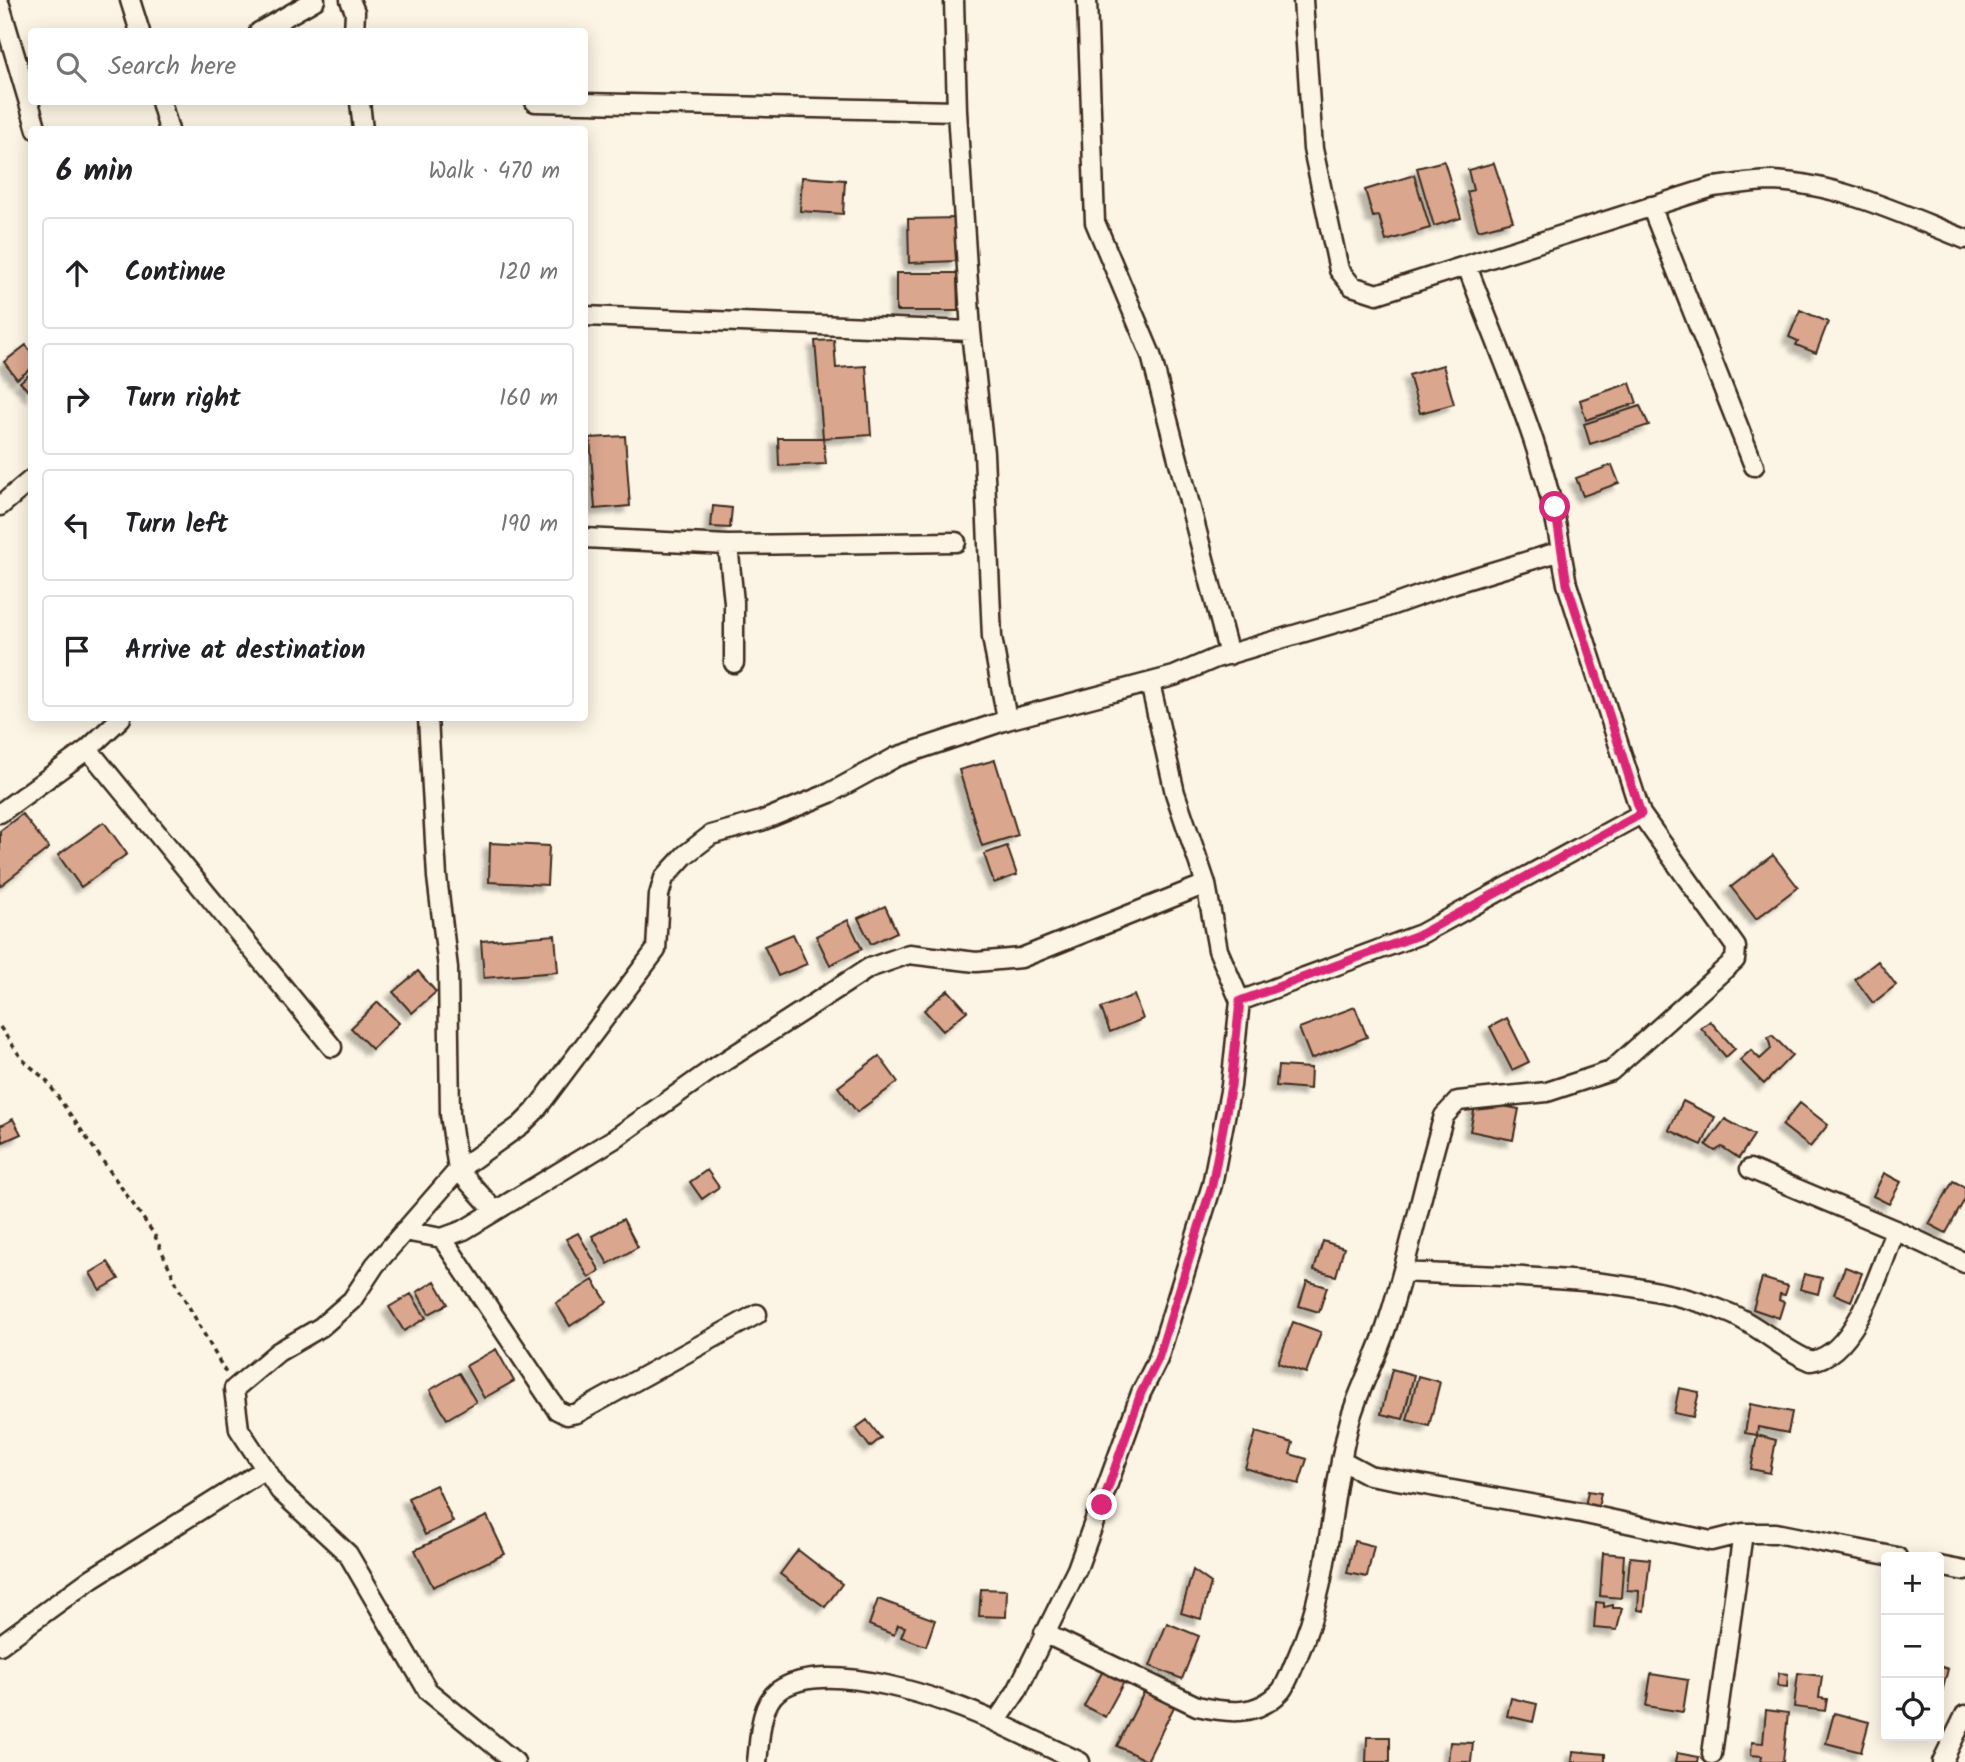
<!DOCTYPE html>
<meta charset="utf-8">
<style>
body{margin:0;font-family:Kalam,sans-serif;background:#f6f6f6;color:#202124}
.controls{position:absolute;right:21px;bottom:21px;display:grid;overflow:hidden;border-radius:7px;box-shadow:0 4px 18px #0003}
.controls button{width:63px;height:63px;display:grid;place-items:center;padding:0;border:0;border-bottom:2px solid #e0e0e0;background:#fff;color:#202124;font:35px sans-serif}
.stop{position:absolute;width:21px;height:21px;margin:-16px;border:5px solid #db2777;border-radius:50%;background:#fff}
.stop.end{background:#db2777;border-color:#fff;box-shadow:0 2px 7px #0008}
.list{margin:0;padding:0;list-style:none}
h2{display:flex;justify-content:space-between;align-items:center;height:91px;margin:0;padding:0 28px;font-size:30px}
h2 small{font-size:23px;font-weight:400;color:#757577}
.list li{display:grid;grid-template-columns:46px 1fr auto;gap:21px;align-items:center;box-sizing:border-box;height:112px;margin:0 14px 14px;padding:0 14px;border:2px solid #e0e0e0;border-radius:7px}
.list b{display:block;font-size:26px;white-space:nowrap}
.list em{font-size:23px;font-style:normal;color:#757577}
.icon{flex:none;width:38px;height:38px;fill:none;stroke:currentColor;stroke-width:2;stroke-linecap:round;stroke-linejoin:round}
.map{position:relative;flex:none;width:1965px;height:1762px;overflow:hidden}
.search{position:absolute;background:#fff;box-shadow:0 4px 18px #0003;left:28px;top:28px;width:560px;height:77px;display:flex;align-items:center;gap:18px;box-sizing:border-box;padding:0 24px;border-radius:7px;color:#757577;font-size:26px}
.panel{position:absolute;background:#fff;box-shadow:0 4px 18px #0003;left:28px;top:126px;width:560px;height:595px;border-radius:7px}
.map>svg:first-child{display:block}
.building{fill:#daa68e;stroke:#3b2a1e;stroke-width:2;filter:url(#shadow)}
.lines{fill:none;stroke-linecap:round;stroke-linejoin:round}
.minor-casing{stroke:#3b2a1e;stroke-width:23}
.path{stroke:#3b2a1e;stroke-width:3.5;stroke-dasharray:5 5;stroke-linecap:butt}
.minor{stroke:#fcf5e5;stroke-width:18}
.route{stroke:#db2777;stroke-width:9}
</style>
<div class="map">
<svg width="1965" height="1762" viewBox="0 0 1965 1762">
<defs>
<filter id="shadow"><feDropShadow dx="-6" dy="6" stdDeviation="2" flood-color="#0004"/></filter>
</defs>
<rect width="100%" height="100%" fill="#fcf5e5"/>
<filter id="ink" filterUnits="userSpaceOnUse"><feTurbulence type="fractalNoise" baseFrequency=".0143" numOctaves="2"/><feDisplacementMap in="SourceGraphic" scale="14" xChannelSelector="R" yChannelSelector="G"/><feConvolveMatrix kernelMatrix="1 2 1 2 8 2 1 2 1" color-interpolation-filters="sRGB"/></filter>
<g filter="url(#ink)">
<!-- building -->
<path class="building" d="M1444 161 1461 218 1434 226 1417 168Z
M1494 163 1513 221 1478 230 1467 192 1473 190 1468 170Z
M1414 175 1430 228 1386 241 1379 216 1373 217 1365 190Z
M802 177 845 180 843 214 800 211Z
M956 218 957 261 909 263 908 219Z
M896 273H957L958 311H896Z
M1800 310 1828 322 1816 353 1796 345 1798 341 1789 337Z
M834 340 836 368 866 366 871 435 823 438 815 341Z
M26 345 32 353V368L17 379 4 362Z
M1443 365 1454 404 1420 413 1409 375Z
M32 372V395L20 382Z
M1630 383 1637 403 1586 420 1580 400Z
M1640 406 1649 425 1590 444 1584 424Z
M625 436 630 506 595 509 590 438Z
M778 438H823L826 464 779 466Z
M1612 465 1619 483 1583 496 1576 478Z
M713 506 732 508 730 528 711 527Z
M995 760 1018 835 982 846 959 770Z
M22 814 49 848 0 886V831Z
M104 822 127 854 81 887 58 855Z
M490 843 549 846 547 885 489 882Z
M1007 846 1017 875 994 883 984 854Z
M1773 855 1798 887 1756 919 1731 887Z
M885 906 897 932 871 944 858 918Z
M848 920 862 949 830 965 816 936Z
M793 934 807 964 778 976 764 946Z
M555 935 558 972 484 978 481 941Z
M1878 961 1896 985 1873 1003 1855 979Z
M418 971 436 992 412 1013 393 992Z
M948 990 967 1011 943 1031 924 1010Z
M1134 995 1143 1019 1110 1032 1101 1008Z
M378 1002 399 1023 372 1049 351 1028Z
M1355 1007 1367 1037 1311 1059 1299 1028Z
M1507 1018 1529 1062 1512 1070 1490 1027Z
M1710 1021 1735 1049 1726 1057 1701 1028Z
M1772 1035 1792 1055 1764 1084 1740 1060 1751 1050 1760 1059 1771 1049 1768 1037Z
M879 1056 898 1082 857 1112 838 1087Z
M1278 1066 1311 1068 1310 1089 1276 1086Z
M1476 1101 1519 1109 1513 1140 1470 1131Z
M1683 1101 1715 1117 1702 1145 1669 1130Z
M1800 1103 1828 1125 1810 1147 1782 1125Z
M13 1119 21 1134 3 1142 0 1126Z
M1725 1119 1754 1135 1739 1158 1722 1147 1715 1151 1706 1145Z
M707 1170 719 1187 702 1199 690 1182Z
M1884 1173 1901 1182 1889 1204 1873 1196Z
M1953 1181 1965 1187V1199L1946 1233 1929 1224Z
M623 1219 638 1247 608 1264 592 1236Z
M578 1233 600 1271 589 1278 566 1239Z
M1323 1241 1344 1248 1336 1276 1314 1270Z
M108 1262 119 1279 100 1290 90 1273Z
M1845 1267 1862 1273 1851 1301 1834 1294Z
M1804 1274 1822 1278 1818 1294 1800 1289Z
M1762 1278 1788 1286 1785 1295 1780 1294 1779 1300 1784 1302 1779 1318 1753 1309Z
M593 1280 607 1302 570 1326 556 1303Z
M435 1281 448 1304 429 1314 417 1292Z
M1307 1281 1327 1287 1319 1312 1299 1306Z
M411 1294 426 1318 404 1331 389 1307Z
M1293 1322 1321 1332 1306 1373 1278 1363Z
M496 1349 514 1381 484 1398 466 1366Z
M1392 1369 1414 1375 1403 1419 1381 1414Z
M459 1373 476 1402 447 1419 430 1390Z
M1418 1376 1440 1382 1429 1426 1407 1420Z
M1679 1388 1699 1392 1693 1417 1674 1413Z
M1750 1404 1792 1412 1788 1433 1758 1427 1757 1435 1745 1433Z
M867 1420 881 1438 870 1447 856 1428Z
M1256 1432 1293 1443 1290 1454 1307 1459 1299 1484 1245 1468Z
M1757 1435 1776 1440 1770 1473 1751 1469Z
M436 1485 453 1522 425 1535 408 1498Z
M1588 1491 1601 1493 1598 1508 1585 1506Z
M487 1516 505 1554 433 1587 415 1550Z
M1354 1541 1374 1546 1367 1577 1347 1573Z
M798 1550 842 1584 825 1607 780 1574Z
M1603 1553 1624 1555 1621 1598 1600 1596Z
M1630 1557 1650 1559 1644 1611 1638 1610 1639 1591 1627 1590Z
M1193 1570 1211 1583 1201 1619 1181 1613Z
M981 1589 1007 1590 1006 1617 979 1616Z
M878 1599 935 1620 926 1646 901 1637 905 1627 898 1625 894 1635 869 1625Z
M1596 1602 1604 1603V1607L1613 1605V1608H1622L1617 1630 1594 1628Z
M1167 1623 1199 1636 1182 1679 1150 1666Z
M1939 1666 1948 1669 1942 1692 1939 1691Z
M1105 1667 1126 1678 1105 1717 1084 1706Z
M1779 1673 1788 1674 1787 1687 1777 1686Z
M1798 1673 1822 1676 1819 1698 1827 1699 1825 1711 1794 1707Z
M1651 1674 1688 1680 1683 1712 1646 1706Z
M1144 1692 1174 1707 1147 1761 1117 1746Z
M1511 1698 1537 1704 1533 1722 1507 1716Z
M1766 1710 1788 1713 1783 1762H1761L1762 1756 1751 1755 1752 1742 1763 1743Z
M1834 1713 1869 1722 1861 1752 1826 1743Z
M1367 1737H1390V1762H1366Z
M1450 1742 1473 1743 1471 1762H1448Z
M1573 1751 1605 1754V1762H1572Z
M1677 1753 1699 1757 1698 1762H1675Z"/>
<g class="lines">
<!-- minor casing -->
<g class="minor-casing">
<path id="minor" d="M130 0 140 32
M350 0 355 12 354 32
M954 0 957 111 971 331 984 453 992 637 1007 720
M1087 0 1095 222 1151 355 1229 655
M1303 0 1313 149 1339 270 1352 286 1377 294 1713 187C1733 185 1753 181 1773 181 1840 184 1904 215 1965 239
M0 5 37 130
M259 32 315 0
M161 102 169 130
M360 102 363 130
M535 102 957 111
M1651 206 1754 466
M584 316 971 331
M0 506 32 479
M584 538 728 545 956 542
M728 545 734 602V663
M428 718 437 877 448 968 450 1114 458 1170 494 1210
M88 749 332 1047
M0 813 88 749 121 718
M1240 1001 1421 934 1641 814
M1750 1169 1895 1230 1965 1263
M404 1231 442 1238 464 1230 614 1139 711 1070 869 968 909 954 976 962 1021 958 1206 884
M442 1238 557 1410 567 1415 577 1413 757 1314
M1404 1272C1507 1278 1633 1273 1729 1313 1759 1325 1782 1350 1811 1361 1856 1355 1881 1267 1895 1230
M1341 1460 1369 1475 1581 1513 1711 1541 1743 1533H1776L1897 1557
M1939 1566 1965 1571
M1044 1633 1197 1706C1228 1713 1257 1717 1281 1691 1288 1682 1292 1668 1297 1658 1333 1577 1328 1502 1350 1420 1359 1389 1375 1361 1385 1331 1409 1260 1422 1187 1444 1116L1458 1101 1547 1092 1611 1071 1735 960 1736 947 1641 814 1567 584 1561 551
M0 1645 92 1578 265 1469
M996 1722 1080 1762
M1712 1754 1743 1533
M515 1762 428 1691 348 1554 280 1491 239 1429 234 1389 278 1352 321 1327 352 1300 375 1265 458 1170 521 1125 535 1111 656 950 659 895 664 878 685 855 711 835 761 821 830 793 896 757 1007 720 1174 676 1216 658 1376 611 1449 585 1561 551C1547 454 1501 358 1467 266
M757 1762C760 1740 759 1706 778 1691 825 1656 948 1700 996 1722L1017 1691 1077 1569 1141 1393 1158 1359 1212 1185 1231 1086 1240 1001 1218 950 1206 884 1175 793 1150 683
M1942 1762 1965 1715"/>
</g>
<!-- path -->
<path class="path" d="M0 1027 22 1059 46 1080 154 1234 179 1289 227 1375"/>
<!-- minor -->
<use href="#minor" class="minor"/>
</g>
</g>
<g class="lines" filter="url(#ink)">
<!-- route -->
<path class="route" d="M1102 1505 1141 1393 1158 1359 1212 1185 1231 1086 1240 1001 1421 934 1641 814 1567 584 1555 507"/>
</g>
</svg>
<div class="controls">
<button>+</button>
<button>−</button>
<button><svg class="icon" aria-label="locate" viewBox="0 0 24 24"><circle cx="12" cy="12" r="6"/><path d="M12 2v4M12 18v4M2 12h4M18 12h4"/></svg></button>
</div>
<div class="stop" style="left:1555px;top:507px"></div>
<div class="stop end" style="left:1102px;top:1505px"></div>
<div class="search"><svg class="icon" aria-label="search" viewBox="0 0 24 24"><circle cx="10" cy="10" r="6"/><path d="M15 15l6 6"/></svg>Search here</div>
<section class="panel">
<h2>6 min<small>Walk · 470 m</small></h2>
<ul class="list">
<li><svg class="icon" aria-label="ahead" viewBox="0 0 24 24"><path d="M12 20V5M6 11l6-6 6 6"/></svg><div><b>Continue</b></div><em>120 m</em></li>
<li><svg class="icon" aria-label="right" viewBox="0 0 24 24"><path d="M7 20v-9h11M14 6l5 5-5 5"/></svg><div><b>Turn right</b></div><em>160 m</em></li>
<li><svg class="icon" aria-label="left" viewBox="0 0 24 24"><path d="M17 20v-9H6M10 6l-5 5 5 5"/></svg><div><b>Turn left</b></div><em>190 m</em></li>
<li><svg class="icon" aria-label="arrive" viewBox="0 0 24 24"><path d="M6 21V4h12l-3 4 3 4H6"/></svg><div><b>Arrive at destination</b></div></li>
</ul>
</section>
</div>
